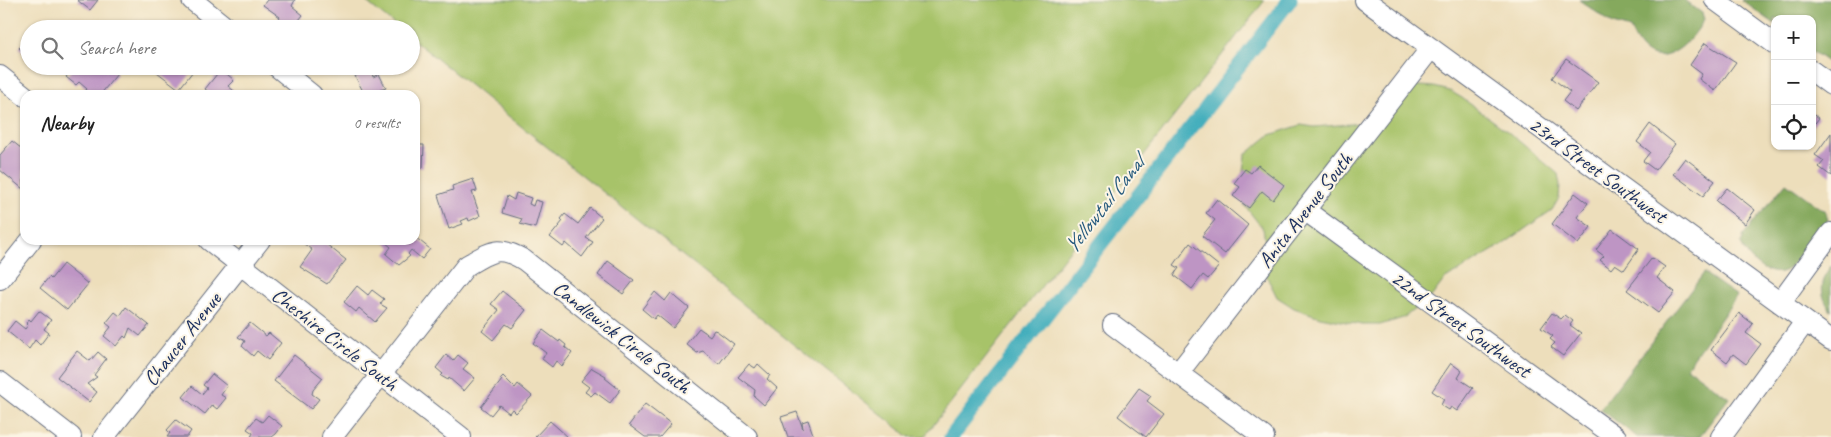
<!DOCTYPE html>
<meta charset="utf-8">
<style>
body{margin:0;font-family:Caveat,sans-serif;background:#f2f2f2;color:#222}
.controls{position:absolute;right:15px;top:15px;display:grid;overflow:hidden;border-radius:10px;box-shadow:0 1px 4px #0004}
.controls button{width:45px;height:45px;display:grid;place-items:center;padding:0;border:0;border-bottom:1px solid #e0e0e0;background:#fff;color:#222;font:25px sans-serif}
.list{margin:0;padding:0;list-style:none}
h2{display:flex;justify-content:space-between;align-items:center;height:65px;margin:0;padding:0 20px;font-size:21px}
h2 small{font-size:16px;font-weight:400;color:#767676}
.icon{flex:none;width:28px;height:28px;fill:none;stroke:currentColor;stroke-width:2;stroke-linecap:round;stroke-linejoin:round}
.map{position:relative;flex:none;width:1831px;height:437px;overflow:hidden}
.search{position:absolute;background:#fff;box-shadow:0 1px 4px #0004;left:20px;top:20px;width:400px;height:55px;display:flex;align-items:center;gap:12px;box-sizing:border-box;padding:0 18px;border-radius:28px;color:#767676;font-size:19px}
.panel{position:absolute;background:#fff;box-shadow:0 1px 4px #0004;left:20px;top:90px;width:400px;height:155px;border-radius:15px}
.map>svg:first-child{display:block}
.green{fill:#a7c369;stroke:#617964}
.forest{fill:#85a95d;stroke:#506c5e}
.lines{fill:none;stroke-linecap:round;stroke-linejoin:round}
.canal{stroke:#3eacbb;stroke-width:15}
.building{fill:#be95c4}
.minor-casing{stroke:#646c7f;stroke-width:22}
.minor{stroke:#fff;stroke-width:20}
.labels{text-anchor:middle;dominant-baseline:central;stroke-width:4;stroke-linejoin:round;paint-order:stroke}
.street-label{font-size:21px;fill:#1b2f5e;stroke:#fcf5e5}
.water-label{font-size:22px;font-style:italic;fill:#275b7f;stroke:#fcf5e5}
</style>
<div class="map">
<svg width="1831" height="437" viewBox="0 0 1831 437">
<rect width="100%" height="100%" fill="#fcf5e5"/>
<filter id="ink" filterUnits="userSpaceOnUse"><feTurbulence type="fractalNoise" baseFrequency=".02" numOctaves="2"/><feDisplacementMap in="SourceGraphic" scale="10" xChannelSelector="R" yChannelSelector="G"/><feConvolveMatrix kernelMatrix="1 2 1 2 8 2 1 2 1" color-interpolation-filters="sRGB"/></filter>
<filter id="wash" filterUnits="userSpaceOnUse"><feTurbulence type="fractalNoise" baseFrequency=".0096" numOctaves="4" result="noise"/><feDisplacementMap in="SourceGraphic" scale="20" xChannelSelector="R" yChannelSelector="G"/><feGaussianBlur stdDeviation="1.12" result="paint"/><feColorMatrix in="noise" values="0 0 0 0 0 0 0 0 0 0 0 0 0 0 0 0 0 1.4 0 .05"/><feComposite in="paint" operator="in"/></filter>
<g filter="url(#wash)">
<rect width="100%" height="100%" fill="#eddebb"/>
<!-- green -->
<path class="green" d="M364 0H1265L924 437H909L411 38V29H400Z
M1407 85 1434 87 1450 91 1462 98 1507 131 1558 174 1560 185 1559 198 1552 210 1505 243 1444 280 1432 296 1403 318 1380 325H1362L1320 317 1294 308 1277 297 1265 273 1267 252 1263 229 1245 206 1240 197 1245 155 1270 135 1301 125 1314 127 1362 123Z"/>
<!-- forest -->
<path class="forest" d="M1579 0H1684L1702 13 1704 19C1694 39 1665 71 1642 49 1637 44 1633 35 1630 29L1613 24Z
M1741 0H1831V64L1812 51V19H1775V24Z
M1786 183 1825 211 1828 220 1789 268C1771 282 1749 261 1741 244L1744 234Z
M1831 266V311C1819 294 1820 283 1831 266Z
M1704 273 1737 296 1687 367 1729 398 1699 437H1637L1600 409Z"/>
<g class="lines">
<!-- canal -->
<path class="canal" d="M951 437 1290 0"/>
</g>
<g id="blocks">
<!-- building -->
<path class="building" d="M77 0H98L90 10Z
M267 0H295L292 6 303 15 292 29H287L277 21 280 17 263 5Z
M29 37V56L19 48Z
M1705 43 1736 62 1715 91 1699 79 1702 74 1690 65Z
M1566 59 1598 82 1576 111 1563 101 1570 92 1552 78Z
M75 66H108L117 74 100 95H82L87 89 79 82 76 85 66 77Z
M157 66H197L179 89 157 72 160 69Z
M221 69 234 80 228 86 239 95H212L205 89Z
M371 69 373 77 379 74 386 88 380 90 382 95H365L356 78 355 76Z
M1812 113 1819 118 1812 127Z
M1650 124 1675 144 1655 170 1643 161 1650 152 1637 142Z
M1831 133V176L1819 167 1824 161 1815 155Z
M12 141 22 149 25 145 23 189 0 170V155Z
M415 145H424L423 168 415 167Z
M1685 158 1715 181 1703 196 1673 174Z
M1258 165 1284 185 1273 200 1262 191 1249 208 1233 196 1240 187 1234 183 1245 169 1251 173Z
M473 179 477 191 472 192 480 216 469 221 468 218 461 221 463 224 449 229 438 195 453 190 452 186Z
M1727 188 1755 210 1745 224 1716 201Z
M516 193 531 198 529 204 533 206 535 200 542 202 535 228 520 224 522 219 502 213 507 196 514 200Z
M1575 193 1588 203 1577 217 1591 227 1578 244 1552 224Z
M1217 199 1248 225 1225 254 1202 236 1215 220 1206 213Z
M590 208 602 218 586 238 593 242 582 257 566 243 563 247 550 237 563 221 561 219 565 214 578 224Z
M1612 229 1639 249 1624 270 1615 264 1611 269 1600 260 1604 256 1596 250Z
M415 237 430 249 422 259 411 250 408 254 410 256 399 265 386 254 391 247 385 242 387 240H415Z
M305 240H321L346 260 327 284 300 267 312 250 303 243Z
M1190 243 1219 266 1208 279 1203 275 1192 289 1174 275 1179 268 1174 265Z
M1652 258 1665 267 1657 278 1675 292 1658 313 1627 290Z
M608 261 634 280 623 294 598 275Z
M63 264 88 284 67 310 40 288 49 277 51 279Z
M357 286 368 295 372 290 384 299 380 304 387 308 375 322 359 308 356 312 344 302Z
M502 291 526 310 512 328 506 324 493 340 482 331 499 310 491 304Z
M655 292 665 301 671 293 689 308 673 328 657 315 654 319 642 309Z
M126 307 149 325 140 336 130 328 126 338 124 336 116 346 104 336 111 327 106 323 115 312 120 316Z
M39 311 51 320 44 329 49 333 40 345 35 340 29 349 7 331 15 321 25 329 28 325 26 323 29 319 31 321Z
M1552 313 1561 319 1565 315 1573 321 1570 325 1581 333 1563 356 1551 347 1555 343 1550 339 1553 336 1541 328Z
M1739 313 1753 324 1746 333 1761 344 1746 364 1733 354 1727 362 1711 350Z
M250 323 266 336 269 333 281 343 268 360 257 351 253 356 242 346 245 341 238 337Z
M699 328 710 336 714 330 717 331 734 344 719 364 703 351 697 353 686 344Z
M543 330 559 342 560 340 566 345 565 347 572 353 562 366 556 361 552 367 542 359 546 353 533 343Z
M77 351 90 361 98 352 106 359 94 375 97 377 87 384 97 392 89 402 57 377Z
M294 355 323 378 313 390 312 394 319 399 311 409 274 381Z
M446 355 453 361 458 355 468 363 463 369 475 378 464 391 449 378 448 380 441 376 443 374 436 368Z
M1451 363 1462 371 1458 378 1473 388 1457 411 1451 407 1449 410 1441 405 1444 399 1432 391Z
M749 364 755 368 758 364 770 375 767 379 777 388 764 405 754 396 755 390 738 377Z
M592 368 606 376 605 378 620 390 610 403 595 392 591 396 585 392 589 387 581 381Z
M212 374 227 386 221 395 226 398 217 409 212 405 205 414 183 397 192 386 202 394 207 388 203 385Z
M503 376 515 388 518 384 532 396 516 413 512 409 509 413 499 405 491 415 481 407 502 380 500 379Z
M1139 388 1151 396 1147 401 1164 414 1146 437 1118 416Z
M645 404 671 424 660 437H645L629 425Z
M797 412 803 429 802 422 808 420 814 437H788L781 417Z
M268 415 282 426 276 434 272 437H251L253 433 247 429 256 418 262 422Z
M176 420 191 431 187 437H167L170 433 167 430Z
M550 421 568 437H535Z"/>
</g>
</g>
<g filter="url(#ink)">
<use href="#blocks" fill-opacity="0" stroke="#646c7f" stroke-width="1"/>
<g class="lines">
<!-- minor casing -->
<g class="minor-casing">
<path id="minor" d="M192 0 228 29
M1365 0 1831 340
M1715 0 1775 44
M276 66 312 95
M1812 71 1831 85
M0 76 25 96
M1306 211 1616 437
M209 240 461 437
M0 279 31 240
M1780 303 1831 233
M1113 325 1264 437
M1179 372 1431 48
M0 382 71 437
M104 437 260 240
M332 437 466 266C491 251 498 245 524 260L747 437
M1721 437 1805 322"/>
</g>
<!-- minor -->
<use href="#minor" class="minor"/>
</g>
</g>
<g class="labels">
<!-- street labels -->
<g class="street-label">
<text transform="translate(1598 170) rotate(36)">23rd Street Southwest</text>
<text transform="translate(1305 210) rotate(-52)">Anita Avenue South</text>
<text transform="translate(1461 324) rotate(36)">22nd Street Southwest</text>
<text transform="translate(622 337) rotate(38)">Candlewick Circle South</text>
<text transform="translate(182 339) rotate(-52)">Chaucer Avenue</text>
<text transform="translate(335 339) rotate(38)">Cheshire Circle South</text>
</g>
<!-- water labels -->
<g class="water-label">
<text transform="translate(1104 205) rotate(-52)">Yellowtail Canal</text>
</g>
</g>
</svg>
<div class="controls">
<button>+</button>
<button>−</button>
<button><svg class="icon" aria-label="locate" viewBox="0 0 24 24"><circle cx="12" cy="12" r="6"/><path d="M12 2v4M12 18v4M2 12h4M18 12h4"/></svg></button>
</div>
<div class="search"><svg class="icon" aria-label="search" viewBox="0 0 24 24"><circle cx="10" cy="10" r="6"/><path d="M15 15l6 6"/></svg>Search here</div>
<section class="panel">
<h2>Nearby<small>0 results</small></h2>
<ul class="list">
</ul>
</section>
</div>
